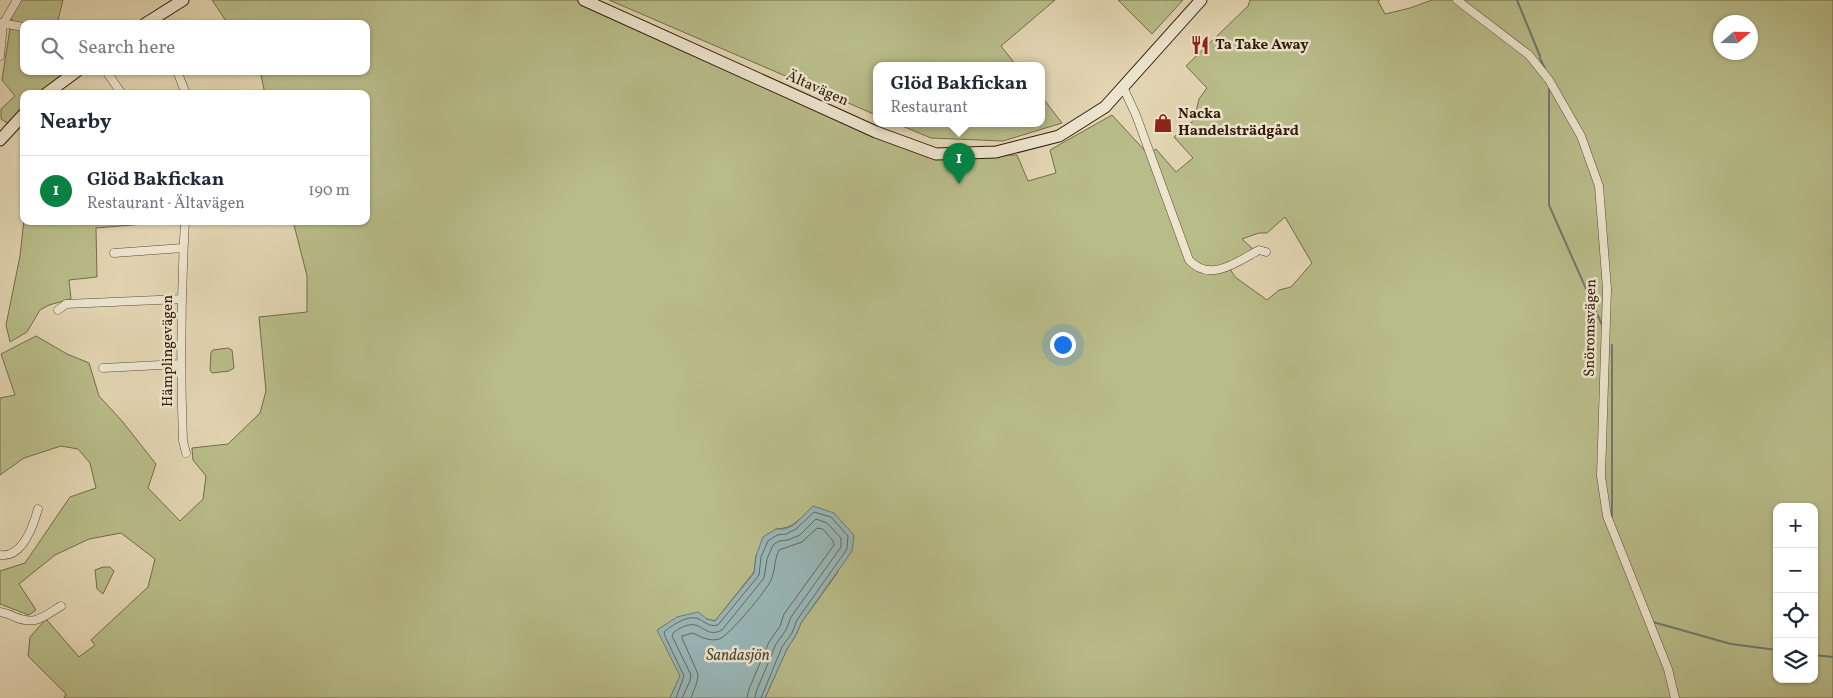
<!DOCTYPE html>
<meta charset="utf-8">
<style>
body{margin:0;font-family:Vollkorn,serif;background:#f2f2f3;color:#1f2937}
.controls{position:absolute;right:15px;bottom:15px;display:grid;overflow:hidden;border-radius:10px;box-shadow:0 1px 4px #0004}
.controls button{width:45px;height:45px;display:grid;place-items:center;padding:0;border:0;border-bottom:1px solid #e0e1e3;background:#fff;color:#1f2937;font:25px sans-serif}
.compass{position:absolute;left:1713px;top:15px;width:45px;height:45px;border-radius:50%;background:#fff;box-shadow:0 1px 4px #0004;rotate:70deg}
.you{position:absolute;left:1062px;top:344px;width:18px;height:18px;margin:-12px;border:4px solid #fff;border-radius:50%;background:#1a73e8;box-shadow:0 0 0 8px #1a73e833}
.badge{display:grid;place-items:center;width:32px;height:32px;border-radius:50%;background:#0b8043;color:#fff;font-size:16px;font-weight:700}
.pin{position:absolute;translate:-50% -41px;filter:drop-shadow(0 1px 2px #0008)}
.pin::after{content:'';position:absolute;top:26px;width:18px;height:15px;background:inherit;clip-path:polygon(0 0,100% 0,50% 100%)}
.popup{position:absolute;left:873px;top:62px;width:172px;height:65px;box-sizing:border-box;display:grid;place-content:center;border-radius:10px;background:#fff;filter:drop-shadow(0 1px 4px #0005);font-size:16px;white-space:nowrap;color:#747a83}
.popup b{font-size:19px;color:#1f2937}
.popup::after{content:'';position:absolute;left:50%;top:100%;margin-left:-10px;border:10px solid transparent;border-top-color:#fff}
.list{margin:0;padding:0;list-style:none}
h2{display:flex;justify-content:space-between;align-items:center;height:65px;margin:0;padding:0 20px;font-size:21px}
h2 small{font-size:16px;font-weight:400;color:#747a83}
.list li{display:grid;grid-template-columns:32px 1fr auto;gap:15px;align-items:center;box-sizing:border-box;height:70px;padding:0 20px;border-top:1px solid #e0e1e3}
.list b{display:block;font-size:19px;white-space:nowrap}
.list p{margin:0;font-size:16px;white-space:nowrap;color:#747a83}
.list em{font-size:16px;font-style:normal;color:#747a83}
.icon{flex:none;width:28px;height:28px;fill:none;stroke:currentColor;stroke-width:2;stroke-linecap:round;stroke-linejoin:round}
.map{position:relative;flex:none;width:1833px;height:698px;overflow:hidden}
.search{position:absolute;background:#fff;box-shadow:0 1px 4px #0004;left:20px;top:20px;width:350px;height:55px;display:flex;align-items:center;gap:12px;box-sizing:border-box;padding:0 18px;border-radius:10px;color:#747a83;font-size:19px}
.panel{position:absolute;background:#fff;box-shadow:0 1px 4px #0004;left:20px;top:90px;width:350px;height:135px;border-radius:10px}
.map>svg:first-child{display:block}
.green{fill:#b8bc89;stroke:#766b49;fill-rule:evenodd}
.water{fill:#98b6b6;stroke:#707871}
.lines{fill:none;stroke-linecap:round;stroke-linejoin:round}
.shore{stroke:#666860;stroke-width:1}
.stream{stroke:#707871;stroke-width:2}
.street-casing{stroke:#604933;stroke-width:9}
.secondary-casing{stroke:#351a09;stroke-width:13}
.street{stroke:#ece4cd;stroke-width:8}
.secondary{stroke:#ece4cd;stroke-width:11}
.labels{text-anchor:middle;dominant-baseline:central;stroke-width:5;stroke-linejoin:round;paint-order:stroke}
.poi-label{font-size:15px;font-weight:bold;fill:#351a09;stroke:#ece4cd;text-anchor:start}
.street-label{font-size:15px;fill:#351a09;stroke:#ece4cd}
.water-label{font-size:16px;font-style:italic;fill:#53493d;stroke:#ece4cd}
</style>
<div class="map">
<svg width="1833" height="698" viewBox="0 0 1833 698">
<rect width="100%" height="100%" fill="#e2d5b2"/>
<filter id="stains"><feTurbulence type="fractalNoise" baseFrequency=".004" numOctaves="4"/><feColorMatrix values="0 0 0 0 .2 0 0 0 0 .09 0 0 0 0 .02 0 0 0 .5 -.17"/></filter>
<radialGradient id="worn" r=".72"><stop offset=".6" stop-color="#630" stop-opacity="0"/><stop offset="1" stop-color="#630" stop-opacity=".3"/></radialGradient>
<!-- green -->
<path class="green" d="M21 0H63L57 24 12 23 11 17Z
M212 0H575L936 157 1017 155 1028 181 1056 173 1050 150 1112 115 1148 154 1156 149 1176 172 1193 158 1174 137 1194 120 1199 99 1207 88 1186 66 1248 6 1250 0H1380L1378 1 1385 14 1410 8 1432 0H1833V698H765L787 649 796 635 801 623 838 572 813 506C802 517 793 529 776 529L756 556 754 572 715 621 707 619 670 698H64L66 694 28 656 30 637 46 619 79 657 95 645 91 640 148 587 155 559 121 533 89 539 55 555 19 584 36 610 29 615 0 604V571L25 563 70 497 96 488 90 463 78 449 61 446 24 458 0 475V398L15 395 1 354 36 336 67 354 89 363 99 396 122 421 156 464 148 488 180 521 203 499 206 476 193 460 192 448 228 444 260 413 266 391 259 317 307 312V276L293 221H366V94H265L260 71H366V24H228ZM1720 22H1750V52H1720ZM1285 217 1312 263 1291 287 1279 290 1267 300 1235 277 1230 269 1256 252 1242 239 1259 233H1267ZM1777 507H1814V679H1777Z
M609 0H1055L1001 46 1016 65H876V115Z
M1118 0H1183L1152 34Z
M10 28 24 30V71H69L39 94H24V109L10 125 1 119V109L15 96 2 80Z
M1042 97 1062 123 1003 141 931 138 895 123H1042Z
M24 219V221H180L96 228 97 277 69 280 71 299 49 305 40 310 27 332 10 342 6 325 20 256Z
M228 348 232 350 234 368 229 371 212 373 210 370 211 352 213 350Z
M103 567H110L114 571 103 594 97 589 95 570Z"/>
<!-- water -->
<path class="water" d="M813 506 834 513 854 535 852 551 801 623 796 635 787 649 765 698H670L680 676 657 630 677 617 698 612 707 619 715 621 754 573 756 556 763 537 776 529H785L794 525Z"/>
<g class="lines">
<!-- shore -->
<path class="shore" d="M676 698 684 676 664 634 665 631C673 625 688 614 699 619 706 623 710 627 718 625L759 575 761 557 768 541 777 535 786 534 796 529 814 512 831 517 848 536 847 549 797 620 792 633 782 647 761 698
M682 698 690 681 691 675 672 636 673 633C678 629 688 623 695 625 705 627 708 637 722 630L764 578 767 559 773 545 779 541 788 540 800 535 816 519 827 523 841 538V547L791 617 786 630 776 644 756 692 755 698
M691 698 697 682 698 674 682 638V636L693 633C701 637 710 642 719 639 728 637 767 590 771 580 775 572 774 560 779 550L802 542 817 528 823 529 833 541 834 545 784 614 780 626 769 642 749 689 747 698"/>
<!-- stream -->
<path class="stream" d="M1517 0 1540 56
M1540 58 1545 69
M1549 87V205L1602 325
M1612 518V345
M1653 622 1731 644 1777 650
M1814 655 1833 657"/>
<!-- street casing -->
<g class="street-casing">
<path id="street" d="M1457 0 1529 55 1549 80 1581 136 1599 186 1607 289 1601 476 1607 516 1668 669 1675 698
M0 23 24 27
M0 56 3 24 17 0
M106 71 122 94
M177 71 186 94
M1123 87 1136 115 1189 260C1210 283 1237 262 1259 250L1266 252
M185 221C181 295 180 367 183 441L186 453
M114 253 183 248
M58 310 66 304 181 299
M103 368 180 364
M0 555C22 558 33 527 38 509
M0 612C6 613 9 614 15 617 36 626 44 616 61 606"/>
</g>
<!-- secondary casing -->
<g class="secondary-casing">
<path id="secondary" d="M584 0 876 132 936 154 996 152 1059 136 1105 107 1201 0
M145 24 183 0
M46 94 77 71
M0 140 24 114"/>
</g>
<!-- street -->
<use href="#street" class="street"/>
<!-- secondary -->
<use href="#secondary" class="secondary"/>
</g>
<!-- icons -->
<defs>
<g id="restaurant-bare" transform="scale(1.5)"><path d="M-5-6h1v4h1v-4h1v4h1v-4h1v5L-1.5 .5V6h-2V.5L-5-1ZM5-6V6H3V1.5H1.5Q1.5-4 5-6Z" fill="#8f2418" stroke="#ece4cd" stroke-width="2.5" paint-order="stroke"/></g>
<g id="shop-bare" transform="scale(1.5)"><path d="M-5-2.5h2.3a2.7 3.5 0 0 1 5.4 0H5L5.5 6h-11ZM-1.5-2.5h3a1.5 2.3 0 0 0-3 0Z" fill="#8f2418" stroke="#ece4cd" stroke-width="2.5" paint-order="stroke"/></g>
</defs>
<g fill-rule="evenodd">
<use href="#restaurant-bare" x="1200" y="45"/>
<use href="#shop-bare" x="1163" y="123"/>
</g>
<g class="labels">
<!-- poi labels -->
<g class="poi-label">
<text x="1215" y="45">Ta Take Away</text>
<text x="1178" y="114">Nacka<tspan x="1178" dy="17">Handelsträdgård</tspan></text>
</g>
<!-- street labels -->
<g class="street-label">
<text transform="translate(817 89) rotate(24)">Ältavägen</text>
<text transform="translate(1591 328) rotate(-89)">Snöromsvägen</text>
<text transform="translate(168 351) rotate(-90)">Hämplingevägen</text>
</g>
<!-- water labels -->
<g class="water-label">
<text x="738" y="656">Sandasjön</text>
</g>
</g>
<rect width="100%" height="100%" filter="url(#stains)"/>
<rect width="100%" height="100%" fill="url(#worn)"/>
</svg>
<div class="controls">
<button>+</button>
<button>−</button>
<button><svg class="icon" aria-label="locate" viewBox="0 0 24 24"><circle cx="12" cy="12" r="6"/><path d="M12 2v4M12 18v4M2 12h4M18 12h4"/></svg></button>
<button><svg class="icon" aria-label="layers" viewBox="0 0 24 24"><path d="M12 4l9 5-9 5-9-5zM3 14l9 5 9-5"/></svg></button>
</div>
<svg class="compass" viewBox="-18 -18 36 36"><path d="M0-13l5 13h-10z" fill="#e53935"/><path d="M0 13l5-13h-10z" fill="#747a83"/></svg>
<div class="you"></div>
<div class="pin badge" style="left:959px;top:184px">1</div>
<div class="popup"><b>Glöd Bakfickan</b>Restaurant</div>
<div class="search"><svg class="icon" aria-label="search" viewBox="0 0 24 24"><circle cx="10" cy="10" r="6"/><path d="M15 15l6 6"/></svg>Search here</div>
<section class="panel">
<h2>Nearby<small></small></h2>
<ul class="list">
<li><span class="badge">1</span><div><b>Glöd Bakfickan</b><p>Restaurant · Ältavägen</p></div><em>190 m</em></li>
</ul>
</section>
</div>
